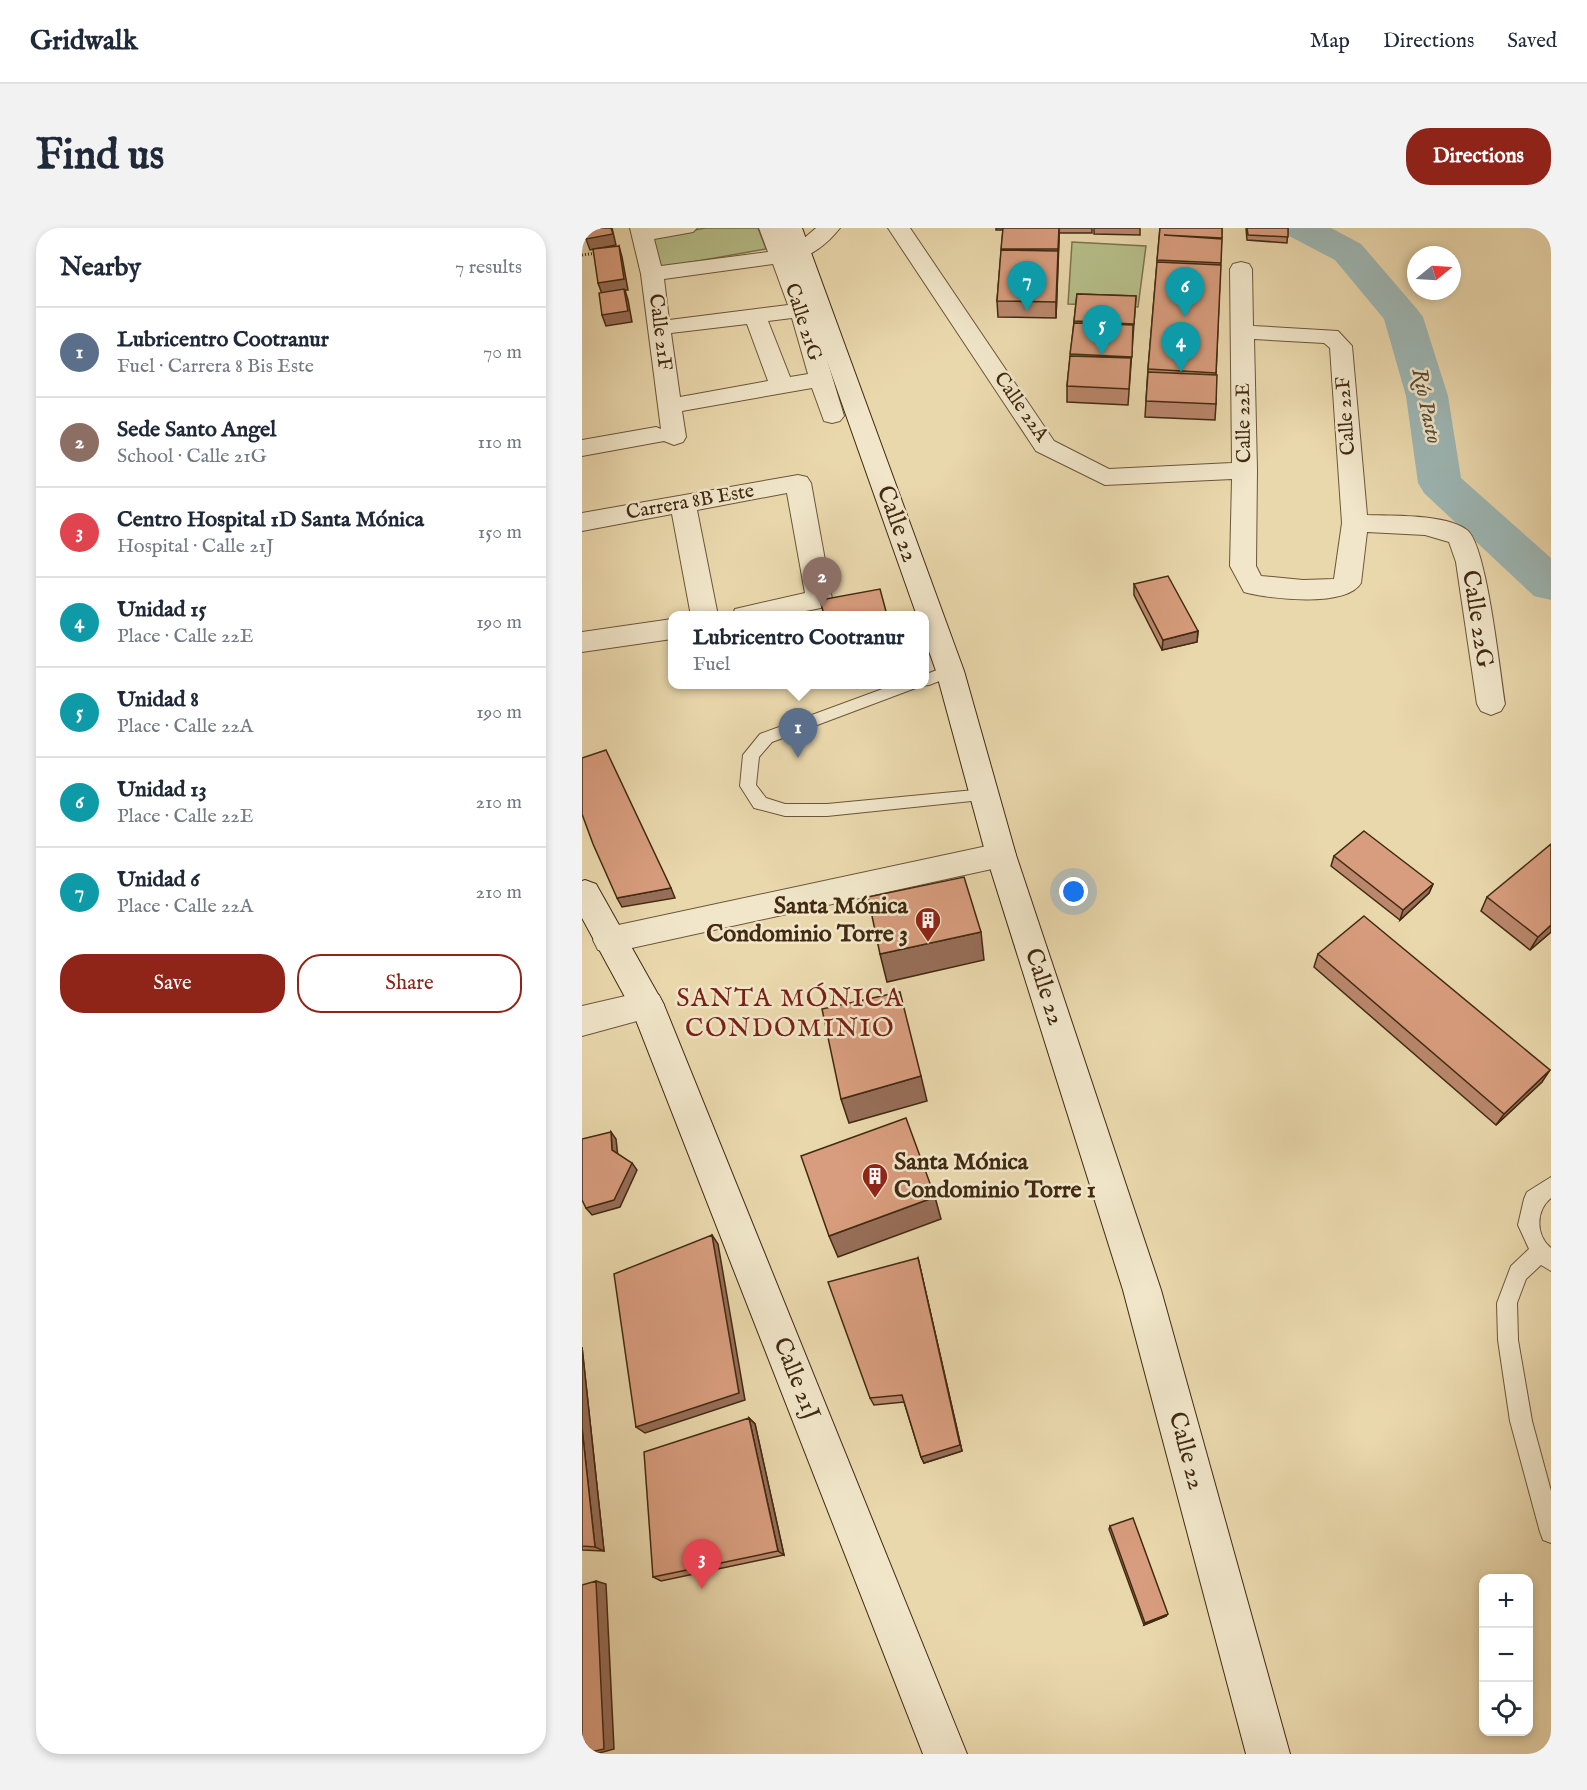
<!DOCTYPE html>
<meta charset="utf-8">
<style>
body{margin:0;font-family:"IM FELL English",serif;background:#f2f2f3;color:#1f2937}
.controls{position:absolute;right:18px;bottom:18px;display:grid;overflow:hidden;border-radius:12px;box-shadow:0 3px 9px #0003}
.controls button{width:54px;height:54px;display:grid;place-items:center;padding:0;border:0;border-bottom:2px solid #e0e1e3;background:#fff;color:#1f2937;font:30px sans-serif}
.compass{position:absolute;left:825px;top:18px;width:54px;height:54px;border-radius:50%;background:#fff;box-shadow:0 3px 9px #0003;rotate:72deg}
.you{position:absolute;left:492px;top:664px;width:21px;height:21px;margin:-15px;border:4px solid #fff;border-radius:50%;background:#1a73e8;box-shadow:0 0 0 9px #1a73e833}
.badge{display:grid;place-items:center;width:39px;height:39px;border-radius:50%;background:#8f2418;color:#fff;font-size:20px;font-weight:700}
.pin{position:absolute;translate:-50% -50px;filter:drop-shadow(0 2px 3px #0008)}
.pin::after{content:'';position:absolute;top:32px;width:21px;height:18px;background:inherit;clip-path:polygon(0 0,100% 0,50% 100%)}
.popup{position:absolute;left:86px;top:383px;width:261px;height:78px;box-sizing:border-box;display:grid;place-content:center;border-radius:12px;background:#fff;filter:drop-shadow(0 2px 4px #0005);font-size:20px;white-space:nowrap;color:#747a83}
.popup b{font-size:22px;color:#1f2937}
.popup::after{content:'';position:absolute;left:50%;top:100%;margin-left:-12px;border:12px solid transparent;border-top-color:#fff}
.list{margin:0;padding:0;list-style:none}
h2{display:flex;justify-content:space-between;align-items:center;height:78px;margin:0;padding:0 24px;font-size:26px}
h2 small{font-size:20px;font-weight:400;color:#747a83}
.list li{display:grid;grid-template-columns:39px 1fr auto;gap:18px;align-items:center;box-sizing:border-box;height:90px;padding:0 24px;border-top:2px solid #e0e1e3}
.list b{display:block;font-size:22px;white-space:nowrap}
.list p{margin:0;font-size:20px;white-space:nowrap;color:#747a83}
.list em{font-size:20px;font-style:normal;color:#747a83}
.actions{display:flex;gap:12px;padding:18px 24px}
.actions a{flex:1;padding:14px 0;border:2px solid #8f2418;border-radius:24px;text-align:center;font-size:21px;color:#8f2418}
.actions .main{background:#8f2418;color:#fff}
.icon{flex:none;width:33px;height:33px;fill:none;stroke:currentColor;stroke-width:2;stroke-linecap:round;stroke-linejoin:round}
.map{position:relative;flex:none;width:969px;height:1526px;overflow:hidden;border-radius:24px}
header{display:flex;align-items:center;gap:36px;box-sizing:border-box;height:84px;padding:0 30px;background:#fff;border-bottom:2px solid #e0e1e3}
header strong{font-size:28px}
nav{display:flex;gap:33px;margin-inline-start:auto;font-size:21px}
.intro{display:flex;align-items:center;justify-content:space-between;box-sizing:border-box;height:144px;padding:0 36px}
h1{margin:0;font-size:42px}
.button{padding:15px 27px;border-radius:24px;background:#8f2418;color:#fff;font-size:21px;font-weight:700}
main{display:flex;gap:36px;padding:0 36px}
aside{flex:1;background:#fff;border-radius:24px;box-shadow:0 3px 9px #0003}
.map>svg:first-child{display:block}
.green{fill:#b6bf8a;stroke:#7c744e;stroke-width:1.5}
.lines{fill:none;stroke-linecap:round;stroke-linejoin:round}
.river{fill:#9db7b5;fill-rule:evenodd}
.lane-casing{stroke:#6b5638;stroke-width:2}
.street-casing{stroke:#6b5638;stroke-width:2}
.secondary-casing{stroke:#412a11;stroke-width:2}
.path{stroke:#412a11;stroke-width:3;stroke-dasharray:1 2;stroke-linecap:butt}
.lane{fill:#f1e6ca;fill-rule:evenodd}
.street{fill:#f1e6ca;fill-rule:evenodd}
.secondary{fill:#f1e6ca;fill-rule:evenodd}
.wall{fill:#ba876c;stroke:#412a11;stroke-width:1.5}
.shaded-wall{fill:#976e58;stroke:#412a11;stroke-width:1.5}
.building{fill:#d89d7e;stroke:#412a11;stroke-width:1.5}
.labels{text-anchor:middle;dominant-baseline:central;stroke-width:5;stroke-linejoin:round;paint-order:stroke}
.far-street-label{font-size:20px;fill:#412a11;stroke:#f1e6ca}
.far-water-label{font-size:22px;font-style:italic;fill:#584d3a;stroke:#f1e6ca}
.street-label{font-size:24px;fill:#412a11;stroke:#f1e6ca}
.poi-label{font-size:24px;font-weight:bold;fill:#412a11;stroke:#f1e6ca;text-anchor:end}
.neighbourhood-label{font-size:26px;letter-spacing:1.5px;fill:#7a1f14;stroke:#f1e6ca}
</style>
<header>
<strong>Gridwalk</strong>
<nav><a>Map</a><a>Directions</a><a>Saved</a></nav>
</header>
<div class="intro"><h1>Find us</h1><a class="button">Directions</a></div>
<main>
<aside>
<h2>Nearby<small>7 results</small></h2>
<ul class="list">
<li><span class="badge" style="background:#5c6f8a">1</span><div><b>Lubricentro Cootranur</b><p>Fuel · Carrera 8 Bis Este</p></div><em>70 m</em></li>
<li><span class="badge" style="background:#8d6e63">2</span><div><b>Sede Santo Angel</b><p>School · Calle 21G</p></div><em>110 m</em></li>
<li><span class="badge" style="background:#e0444e">3</span><div><b>Centro Hospital 1D Santa Mónica</b><p>Hospital · Calle 21J</p></div><em>150 m</em></li>
<li><span class="badge" style="background:#0f9aa8">4</span><div><b>Unidad 15</b><p>Place · Calle 22E</p></div><em>190 m</em></li>
<li><span class="badge" style="background:#0f9aa8">5</span><div><b>Unidad 8</b><p>Place · Calle 22A</p></div><em>190 m</em></li>
<li><span class="badge" style="background:#0f9aa8">6</span><div><b>Unidad 13</b><p>Place · Calle 22E</p></div><em>210 m</em></li>
<li><span class="badge" style="background:#0f9aa8">7</span><div><b>Unidad 6</b><p>Place · Calle 22A</p></div><em>210 m</em></li>
</ul>
<div class="actions"><a class="main">Save</a><a>Share</a></div>
</aside>
<div class="map">
<svg width="969" height="1526" viewBox="0 0 969 1526">
<rect width="100%" height="100%" fill="#ead8ad"/>
<filter id="stains"><feTurbulence type="fractalNoise" baseFrequency=".00333" numOctaves="4"/><feColorMatrix values="0 0 0 0 .2 0 0 0 0 .09 0 0 0 0 .02 0 0 0 .5 -.17"/></filter>
<radialGradient id="worn" r=".72"><stop offset=".6" stop-color="#630" stop-opacity="0"/><stop offset="1" stop-color="#630" stop-opacity=".3"/></radialGradient>
<!-- green -->
<path class="green" d="M124 0H176L184 21 76 40 68 9Z
M490 14 564 18 556 79 486 76Z"/>
<g class="lines">
<!-- river -->
<path class="river" d="M701 0H749L779 16 835 81 841 89 866 168 879 250 969 330V372L952 368 842 265 836 255 824 168 802 91 753 32 707 8Z"/>
<!-- lane casing -->
<g class="lane-casing">
<path id="lane" d="M368 437 373 439 376 443 373 447 347 457 339 458 190 514 177 529 174 557 184 570 203 576H245L403 561 409 563 411 567 409 571 245 588H203L172 580 158 558 161 527 178 506 314 456H342V447Z
M969 949V970C954 982 953 1007 969 1020V1043L959 1037 944 1051 935 1075 936 1112 950 1193 969 1263V1315L961 1312 958 1304 928 1193 916 1112 915 1075 929 1038 947 1021 936 997 942 971 945 964Z"/>
</g>
<!-- street casing -->
<g class="street-casing">
<path id="street" d="M48 0H115L111 4 72 11 79 38 186 24 177 0H199L207 23 234 0H258C248 13 226 33 210 29L230 82 262 188 258 193 250 195 242 193 230 160 100 183 104 209 101 214 92 217 82 213 0 228V212L74 199 79 201 59 46ZM191 36 206 77 87 92 82 51ZM210 90 226 146 208 149 186 93ZM165 96 186 153 98 169 89 105Z
M306 0H328L472 213 527 241 650 235 648 41 651 36 659 34 667 36 670 41 671 98 756 103 770 118 785 287C811 288 864 286 885 302 905 317 918 446 923 476L919 483 909 487 899 483 895 476 874 334 867 314 843 307 785 304 779 355C764 380 687 371 662 364L648 338 650 251 523 257 454 223ZM672 111 742 115 748 120 760 295 752 351 721 352 679 348 674 338 675 242Z
M216 247 225 249 229 255 250 371 246 378C213 387 185 388 150 388L153 381 223 365 205 265 115 282 136 388H109L90 286 0 303V285Z
M90 391V411L0 424V404Z
M419 615 430 618 434 627 430 636 419 639 27 725 16 722 11 712 16 702 27 699Z
M65 763 77 767 82 777 77 787 0 808V778Z"/>
</g>
<!-- secondary casing -->
<g class="secondary-casing">
<path id="secondary" d="M198 0H220L382 443 434 627 579 1062 708 1526H664L541 1062 404 627 354 443 342 409V388H335Z
M3 652 14 656 82 777 385 1526H341L50 782 0 690V653Z"/>
</g>
<!-- path -->
<path class="path" d="M0 27 15 25"/>
<!-- lane -->
<use href="#lane" class="lane"/>
<!-- street -->
<use href="#street" class="street"/>
<!-- secondary -->
<use href="#secondary" class="secondary"/>
</g>
<!-- wall -->
<path class="wall" d="M414 0H510V5H477L474 90 416 89 415 73 421 2H414Z
M512 0H558V7L512 6Z
M578 0H640L634 147V176L633 192 563 189 566 141Z
M664 0H706L705 15 665 12Z
M495 66 554 68 546 177 485 174V158Z
M552 356 616 403 615 414 580 422 552 367Z
M752 628 851 656 847 665 818 692 749 638Z
M905 669 969 704 948 722 899 683Z
M736 726 960 854 914 897 732 739Z
M336 1030 380 1223 342 1235 339 1229 322 1174 292 1177 288 1170Z
M0 1119 22 1323 0 1322Z
M167 1190 173 1196 202 1327 79 1353 71 1349Z
M528 1298 584 1388 562 1397 527 1301Z"/>
<!-- shaded-wall -->
<path class="shaded-wall" d="M30 0 34 17 8 22 4 11Z
M477 0V14L474 90V74Z
M37 18 40 29 46 62H43L46 72 50 94 24 98 20 87V66L16 55Z
M616 403 615 414 580 422 581 412Z
M851 656 847 665 818 692 821 682Z
M89 660 93 670 40 679 35 670Z
M969 697V704L948 722 956 709Z
M399 704 402 732 305 754 298 726Z
M968 842 960 854 914 897 922 886Z
M339 848 345 873 267 895 259 871Z
M29 904 34 911 36 929 30 922Z
M50 935 55 942 38 979 10 987 4 980Z
M353 969 359 991 256 1029 247 1008Z
M130 1007 136 1016 163 1172 63 1205 54 1199Z
M336 1030 380 1223 342 1235 339 1229Z
M0 1119 22 1323 13 1319 0 1200Z
M167 1190 173 1196 202 1327 196 1323Z
M14 1353 24 1356 32 1521 14 1526H3Z
M586 1386 584 1388 562 1397 563 1395Z"/>
<!-- building -->
<path class="building" d="M1 0H29L31 6 4 11Z
M421 0H477L476 21H419Z
M578 0H640V10L582 7 640 11 639 35 575 32Z
M665 0H706V9L666 7Z
M37 18 42 51 16 55 11 21Z
M419 22 476 23 474 74 415 73Z
M575 34 639 37 634 145 566 141Z
M42 61 46 83 20 87 17 65Z
M495 66 554 68 552 96 492 93Z
M492 95 551 97 550 129 488 126Z
M488 128 549 130 547 161 485 158Z
M566 144 635 147 634 176 564 173Z
M586 348 616 403 581 412 552 356Z
M298 361 305 387H242L238 372Z
M24 522 89 660 35 670 11 616 0 586V530Z
M782 603 851 656 821 682 752 628Z
M969 616V697L956 709 905 669Z
M382 649 399 704 298 726 286 669Z
M782 688 968 842 922 886 736 726Z
M318 764 339 848 259 871 240 781Z
M324 890 353 969 247 1008 219 928Z
M29 904 30 922 50 935 32 972 4 980 0 972V911Z
M130 1007 157 1165 54 1199 32 1046Z
M336 1030 378 1217 339 1229 320 1167 288 1170 246 1054Z
M167 1190 196 1323 71 1349 62 1224Z
M0 1200 13 1319 0 1318Z
M551 1290 586 1386 563 1395 528 1298Z
M14 1353 22 1521 0 1526V1357Z"/>
<!-- icons -->
<defs>
<g id="building-pin" transform="scale(1.35)"><path d="M0 17L-7.5 6A9.5 9.5 0 1 1 7.5 6Z" fill="#8f2418" stroke="#f1e6ca"/><path d="M-4-6H4V6H1V3H-1V6H-4ZM-2.5-4.3h1.7v1.8h-1.7ZM.8-4.3h1.7v1.8H.8ZM-2.5-1h1.7V.8h-1.7ZM.8-1h1.7V.8H.8Z" fill="#fff"/></g>
</defs>
<g fill-rule="evenodd">
<use href="#building-pin" x="346" y="692"/>
<use href="#building-pin" x="293" y="948"/>
</g>
<g class="labels">
<!-- far-street labels -->
<g class="far-street-label">
<text transform="translate(221 94) rotate(72)">Calle 21G</text>
<text transform="translate(78 104) rotate(83)">Calle 21F</text>
<text transform="translate(439 179) rotate(55)">Calle 22A</text>
<text transform="translate(764 188) rotate(-94)">Calle 22F</text>
<text transform="translate(662 195) rotate(-91)">Calle 22E</text>
<text transform="translate(108 274) rotate(-10)">Carrera 8B Este</text>
</g>
<!-- far-water labels -->
<g class="far-water-label">
<text transform="translate(844 178) rotate(78)">Río Pasto</text>
</g>
<!-- street labels -->
<g class="street-label">
<text transform="translate(315 296) rotate(70)">Calle 22</text>
<text transform="translate(895 391) rotate(81)">Calle 22G</text>
<text transform="translate(462 759) rotate(72)">Calle 22</text>
<text transform="translate(214 1151) rotate(68)">Calle 21J</text>
<text transform="translate(604 1223) rotate(75)">Calle 22</text>
</g>
<!-- poi labels -->
<g class="poi-label">
<text x="326" y="678">Santa Mónica<tspan x="326" dy="28">Condominio Torre 3</tspan></text>
<text x="312" y="934" text-anchor="start">Santa Mónica<tspan x="312" dy="28">Condominio Torre 1</tspan></text>
</g>
<!-- neighbourhood labels -->
<g class="neighbourhood-label">
<text x="208" y="770">SANTA MÓNICA<tspan x="208" dy="30">CONDOMINIO</tspan></text>
</g>
</g>
<rect width="100%" height="100%" filter="url(#stains)"/>
<rect width="100%" height="100%" fill="url(#worn)"/>
</svg>
<div class="controls">
<button>+</button>
<button>−</button>
<button><svg class="icon" aria-label="locate" viewBox="0 0 24 24"><circle cx="12" cy="12" r="6"/><path d="M12 2v4M12 18v4M2 12h4M18 12h4"/></svg></button>
</div>
<svg class="compass" viewBox="-18 -18 36 36"><path d="M0-13l5 13h-10z" fill="#e53935"/><path d="M0 13l5-13h-10z" fill="#747a83"/></svg>
<div class="you"></div>
<div class="pin badge" style="left:216px;top:530px;background:#5c6f8a">1</div>
<div class="popup"><b>Lubricentro Cootranur</b>Fuel</div>
<div class="pin badge" style="left:240px;top:379px;background:#8d6e63">2</div>
<div class="pin badge" style="left:120px;top:1361px;background:#e0444e">3</div>
<div class="pin badge" style="left:599px;top:144px;background:#0f9aa8">4</div>
<div class="pin badge" style="left:520px;top:127px;background:#0f9aa8">5</div>
<div class="pin badge" style="left:603px;top:89px;background:#0f9aa8">6</div>
<div class="pin badge" style="left:445px;top:83px;background:#0f9aa8">7</div>
</div>
</main>
